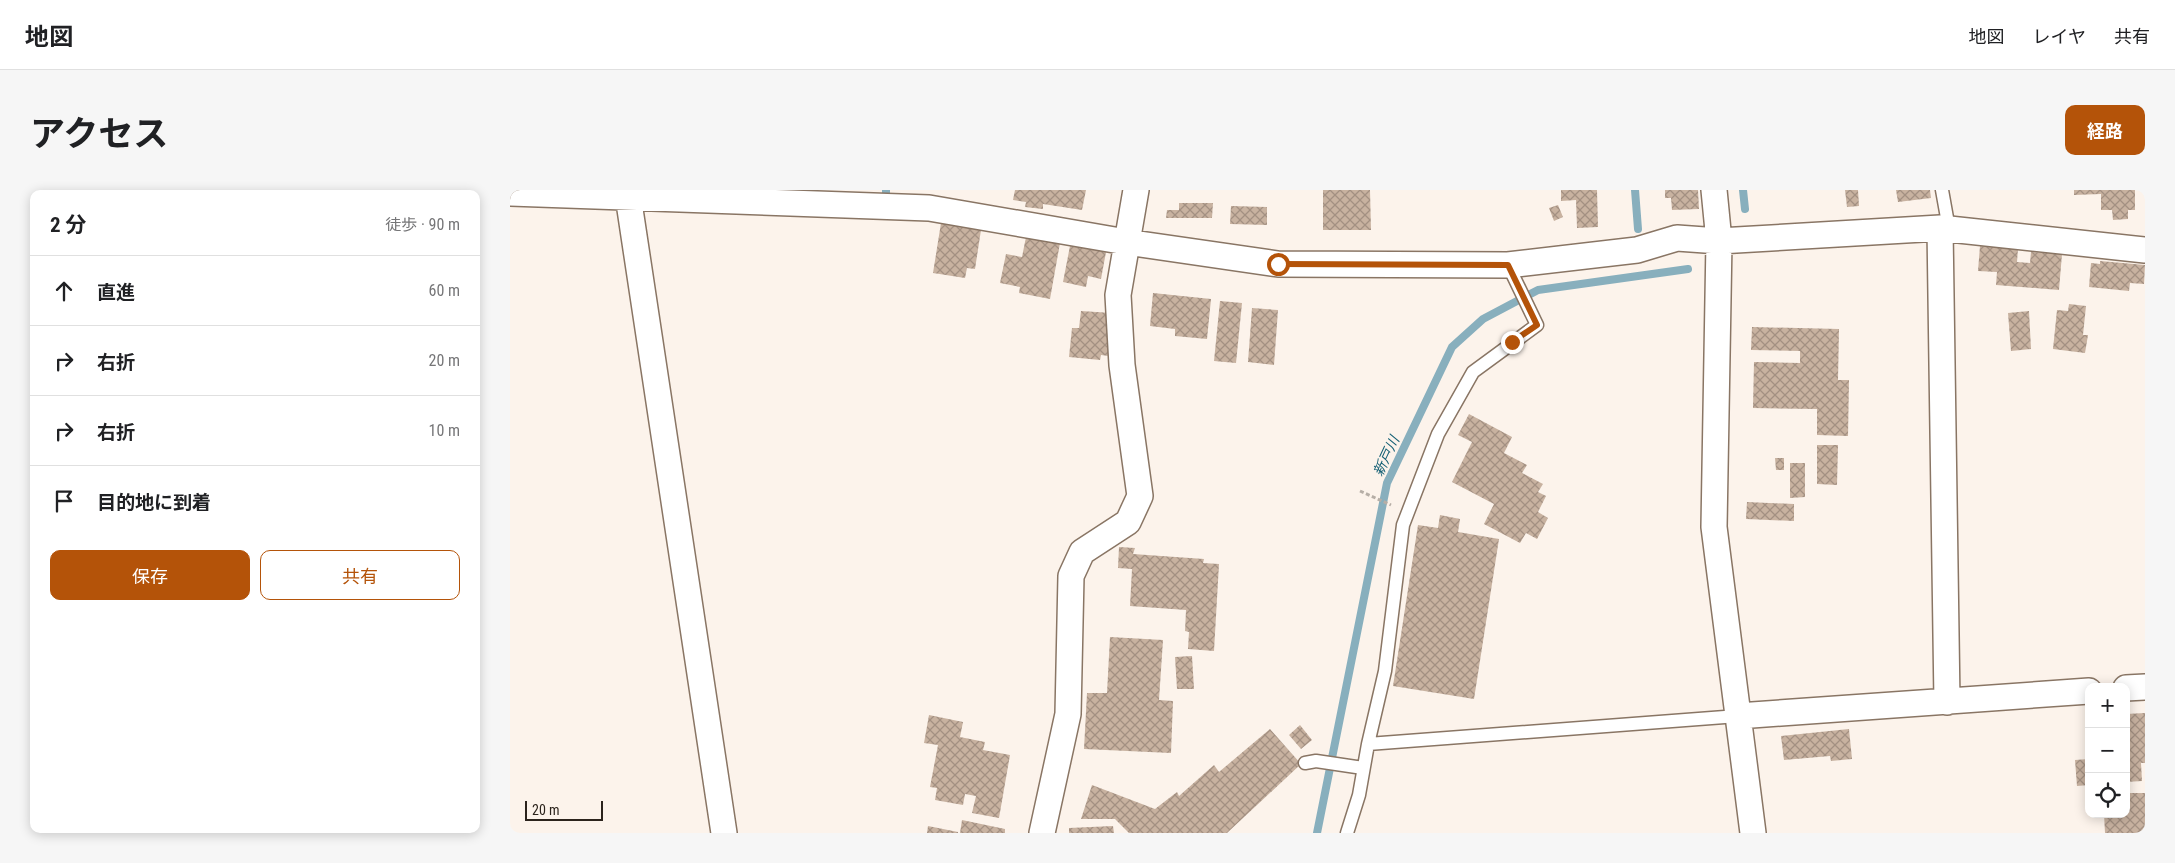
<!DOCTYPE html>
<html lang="ja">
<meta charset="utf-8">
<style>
body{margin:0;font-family:"Roboto Condensed","Noto Sans JP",sans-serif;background:#f6f6f6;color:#202124}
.controls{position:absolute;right:15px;bottom:15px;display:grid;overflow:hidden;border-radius:10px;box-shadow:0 2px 12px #0003}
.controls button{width:45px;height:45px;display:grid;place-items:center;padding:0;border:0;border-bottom:1px solid #e0e0e0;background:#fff;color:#202124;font:25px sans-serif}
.scale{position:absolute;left:15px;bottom:12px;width:78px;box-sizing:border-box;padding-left:5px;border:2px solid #2b231c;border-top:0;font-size:14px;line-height:18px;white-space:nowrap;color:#2b231c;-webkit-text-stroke:4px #fcf3eb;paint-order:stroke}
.stop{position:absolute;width:15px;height:15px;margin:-11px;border:4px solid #b45309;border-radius:50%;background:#fff}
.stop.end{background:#b45309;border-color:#fff;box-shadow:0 1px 5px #0008}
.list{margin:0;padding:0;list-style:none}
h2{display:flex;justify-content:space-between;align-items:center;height:65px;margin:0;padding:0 20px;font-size:21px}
h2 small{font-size:16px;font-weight:400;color:#757577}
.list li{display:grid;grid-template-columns:32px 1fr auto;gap:15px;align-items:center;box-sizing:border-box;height:70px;padding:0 20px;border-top:1px solid #e0e0e0}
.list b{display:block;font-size:19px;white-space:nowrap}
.list em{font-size:16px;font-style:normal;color:#757577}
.actions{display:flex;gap:10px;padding:15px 20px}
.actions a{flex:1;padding:11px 0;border:1px solid #b45309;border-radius:10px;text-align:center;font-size:18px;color:#b45309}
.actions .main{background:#b45309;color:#fff}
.icon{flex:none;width:28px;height:28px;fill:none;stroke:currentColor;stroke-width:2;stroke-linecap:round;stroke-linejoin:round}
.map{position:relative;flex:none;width:1635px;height:643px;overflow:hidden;border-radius:10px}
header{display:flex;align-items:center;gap:30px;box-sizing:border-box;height:70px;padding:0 25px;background:#fff;border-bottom:1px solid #e0e0e0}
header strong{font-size:24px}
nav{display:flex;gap:28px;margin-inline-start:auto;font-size:18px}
.intro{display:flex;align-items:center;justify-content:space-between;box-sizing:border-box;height:120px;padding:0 30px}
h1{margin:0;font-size:35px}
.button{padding:12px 22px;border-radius:10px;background:#b45309;color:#fff;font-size:18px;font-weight:700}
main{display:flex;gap:30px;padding:0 30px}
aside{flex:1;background:#fff;border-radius:10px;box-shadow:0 2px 12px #0003}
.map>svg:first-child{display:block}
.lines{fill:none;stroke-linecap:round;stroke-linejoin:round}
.stream{stroke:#88afbd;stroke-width:8}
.building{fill:url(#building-cross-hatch)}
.lane-casing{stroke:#897564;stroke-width:15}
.street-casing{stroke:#897564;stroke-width:28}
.path{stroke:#b6aea6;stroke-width:3;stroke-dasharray:4 2.5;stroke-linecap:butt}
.lane{stroke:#fff;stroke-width:12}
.street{stroke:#fff;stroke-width:25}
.route{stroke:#b45309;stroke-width:6}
.labels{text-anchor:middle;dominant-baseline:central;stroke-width:4;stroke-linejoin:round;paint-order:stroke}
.water-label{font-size:14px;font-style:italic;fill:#156075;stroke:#fcf3eb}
</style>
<header>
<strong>地図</strong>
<nav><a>地図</a><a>レイヤ</a><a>共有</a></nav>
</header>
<div class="intro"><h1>アクセス</h1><a class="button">経路</a></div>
<main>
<aside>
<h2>2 分<small>徒歩 · 90 m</small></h2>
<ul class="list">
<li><svg class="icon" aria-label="ahead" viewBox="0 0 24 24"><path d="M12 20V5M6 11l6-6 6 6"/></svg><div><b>直進</b></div><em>60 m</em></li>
<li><svg class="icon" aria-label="right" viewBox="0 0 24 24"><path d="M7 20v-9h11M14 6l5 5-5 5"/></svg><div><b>右折</b></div><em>20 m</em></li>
<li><svg class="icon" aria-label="right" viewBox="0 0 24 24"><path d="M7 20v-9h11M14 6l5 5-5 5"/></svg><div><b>右折</b></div><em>10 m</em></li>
<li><svg class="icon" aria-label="arrive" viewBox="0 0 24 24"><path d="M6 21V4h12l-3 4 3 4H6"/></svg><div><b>目的地に到着</b></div></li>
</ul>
<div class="actions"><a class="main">保存</a><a>共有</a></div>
</aside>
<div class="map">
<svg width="1635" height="643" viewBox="0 0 1635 643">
<defs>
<pattern id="building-cross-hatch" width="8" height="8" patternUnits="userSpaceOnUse" patternTransform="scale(1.25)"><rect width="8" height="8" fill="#c8b2a0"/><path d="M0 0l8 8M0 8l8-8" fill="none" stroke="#a39082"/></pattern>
</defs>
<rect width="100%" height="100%" fill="#fcf3eb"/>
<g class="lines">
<!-- stream -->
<path class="stream" d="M1125 0 1128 39
M1233 0 1235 19
M376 3V0
M807 643 877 293 942 157 973 129 1028 100 1178 79"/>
</g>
<!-- building -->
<path class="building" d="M505 0H576L572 20 533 14V19L515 17 516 12 503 10Z
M813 0H860L861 40H813Z
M1051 0H1087L1088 37 1067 38 1066 10 1051 11Z
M1155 0H1188L1189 19 1162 20 1161 8H1155Z
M1335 0H1348L1349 16 1337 17Z
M1386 0H1420L1421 8 1388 12Z
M1564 0H1625V20H1618V29L1603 30 1602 20H1591V4L1564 5Z
M669 13H703L702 28H656L657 20H669Z
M1048 15 1053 27 1044 31 1039 18Z
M721 16 757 17V35L720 34Z
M431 33 471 40 465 79 457 78 455 88 423 83Z
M516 47 550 53 540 109 509 103 510 97 490 93 496 64 512 67Z
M560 56 596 62 591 89 578 86 576 97 553 92Z
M1470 56 1508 59 1507 72 1520 73 1521 62 1552 64 1549 100 1486 95 1487 82 1468 81Z
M1590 71 1635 75 1634 94 1620 93 1619 101 1579 97 1581 73 1590 74Z
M643 103 701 109 697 149 665 146V139L640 136Z
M710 111 732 113 726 173 704 171Z
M1559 114 1576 116 1573 145H1578L1575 163 1543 159 1547 120 1558 121Z
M742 118 768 120 764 175 738 172Z
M571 121 602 123 599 166 591 165 590 170 559 167 562 138H569Z
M1519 121 1521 159 1501 161 1498 123Z
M1242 137 1329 139 1328 190H1339L1338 246 1307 245V219L1243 218 1244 172 1290 173V161L1241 160Z
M959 224 1002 247 994 263 1017 275 1012 283 1033 294 1028 302 1036 306 1028 322 1038 328 1027 349 1016 343 1010 353 974 334 984 314 942 292 962 252 948 245Z
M1307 255H1328L1327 295 1307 294Z
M1265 268H1274V280H1266Z
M1280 273H1295V307L1280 308Z
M1237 312 1284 314V331L1236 329Z
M930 325 950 329 948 342 989 349 964 509 883 496 908 335 928 338Z
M609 357 625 358 623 364 694 369 693 373 709 374 704 461 678 459 679 442 675 441 676 420 620 416 622 379 608 378Z
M600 447 653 450 649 510 663 511 661 563 574 559 577 503H597Z
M682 466 684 499H667L665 467Z
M1635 523V573H1631L1632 591 1616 592V524Z
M419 525 453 532 450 547 475 552 473 560 500 565 489 628 462 623 466 606 455 604 453 615 425 610 427 598 420 597 428 555 414 553Z
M790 535 802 550 791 559 779 545Z
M760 539 791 574 717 643H619L605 629H571L582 595 645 619 667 602 669 606 704 575 709 582Z
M1339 539 1342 569 1321 571 1320 566 1274 570 1271 546Z
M1579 569V595L1567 596 1565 570Z
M1616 603H1635V643H1595L1594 624H1616Z
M452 630 495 639V643H450Z
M418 636 448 642V643H417Z
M603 636 604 643H559V638Z"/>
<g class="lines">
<!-- lane casing -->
<g class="lane-casing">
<path id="lane" d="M1432 0 1439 39
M998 75 1027 135 963 182 928 244 893 335 875 481 858 554 1228 526
M795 573 806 571 853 578
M837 643 849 605 858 554"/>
</g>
<!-- street casing -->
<g class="street-casing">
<path id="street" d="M1204 0 1209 51 1204 337 1243 643
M0 3 419 18 616 52 768 74 998 75 1127 60 1167 48 1209 51 1430 38 1635 60
M118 6 214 643
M1430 38 1437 512
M1616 498 1635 497
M1228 526 1579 501
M532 643 558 524 561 386 572 362 618 332 630 306 612 175 608 105 626 0"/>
</g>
<!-- path -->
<path class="path" d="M850 301 881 315"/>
<!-- lane -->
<use href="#lane" class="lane"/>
<!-- street -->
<use href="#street" class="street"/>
</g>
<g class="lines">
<!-- route -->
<path class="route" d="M768 74 998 75 1027 135 1002 152"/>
</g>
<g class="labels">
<!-- water labels -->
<g class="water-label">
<text transform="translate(876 266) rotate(-65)">新戸川</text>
</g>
</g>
</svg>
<div class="controls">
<button>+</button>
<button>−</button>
<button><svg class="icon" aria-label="locate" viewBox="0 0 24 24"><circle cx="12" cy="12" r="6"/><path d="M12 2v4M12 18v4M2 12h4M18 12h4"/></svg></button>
</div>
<div class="scale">20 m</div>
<div class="stop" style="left:768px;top:74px"></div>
<div class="stop end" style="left:1002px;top:152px"></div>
</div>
</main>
